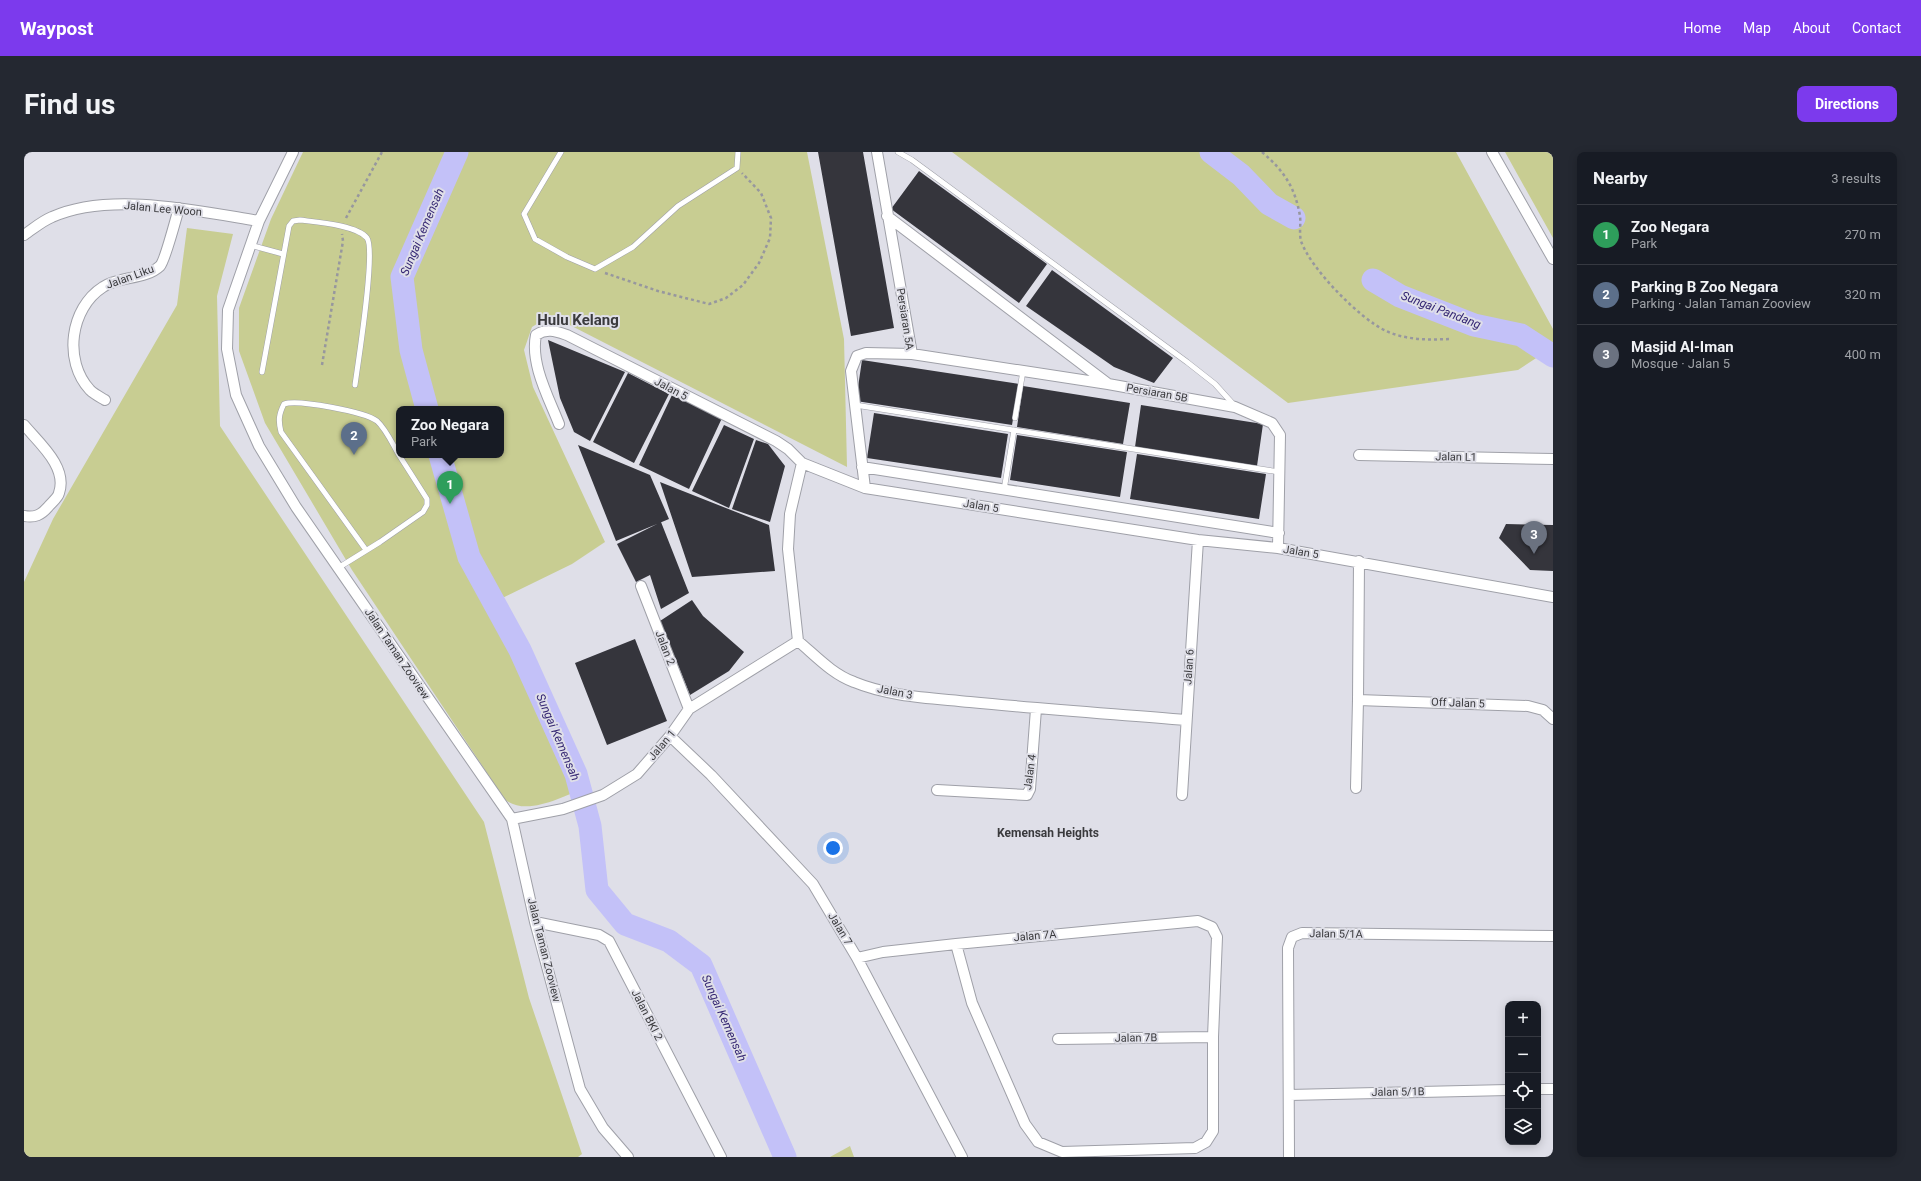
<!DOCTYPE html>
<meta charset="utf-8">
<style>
body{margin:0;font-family:Roboto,sans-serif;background:#242831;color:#f1f3f6}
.controls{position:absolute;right:12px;bottom:12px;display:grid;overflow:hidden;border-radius:8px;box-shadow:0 2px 10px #0003}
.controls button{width:36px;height:36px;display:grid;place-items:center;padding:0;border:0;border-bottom:1px solid #363941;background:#171b24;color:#f1f3f6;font:20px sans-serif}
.you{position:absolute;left:809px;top:696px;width:14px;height:14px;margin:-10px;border:3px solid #fff;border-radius:50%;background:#1a73e8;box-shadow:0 0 0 6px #1a73e833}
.badge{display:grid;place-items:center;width:26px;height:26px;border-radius:50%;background:#7c3aed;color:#fff;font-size:13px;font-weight:700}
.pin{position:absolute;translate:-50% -33px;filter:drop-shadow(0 1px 2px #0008)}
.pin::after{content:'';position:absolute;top:21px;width:14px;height:12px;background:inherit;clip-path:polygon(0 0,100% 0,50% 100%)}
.popup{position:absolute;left:372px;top:254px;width:108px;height:52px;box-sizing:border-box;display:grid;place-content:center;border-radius:8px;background:#171b24;filter:drop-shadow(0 1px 3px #0005);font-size:13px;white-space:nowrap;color:#9ea1a6}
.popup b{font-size:15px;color:#f1f3f6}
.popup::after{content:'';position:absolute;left:50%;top:100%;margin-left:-8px;border:8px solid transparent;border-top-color:#171b24}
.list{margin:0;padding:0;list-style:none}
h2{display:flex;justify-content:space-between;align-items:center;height:52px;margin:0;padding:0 16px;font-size:17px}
h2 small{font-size:13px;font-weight:400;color:#9ea1a6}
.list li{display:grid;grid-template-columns:26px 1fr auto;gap:12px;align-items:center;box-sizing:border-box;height:60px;padding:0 16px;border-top:1px solid #363941}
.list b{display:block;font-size:15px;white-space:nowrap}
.list p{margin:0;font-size:13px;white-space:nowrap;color:#9ea1a6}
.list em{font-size:13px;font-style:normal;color:#9ea1a6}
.icon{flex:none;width:22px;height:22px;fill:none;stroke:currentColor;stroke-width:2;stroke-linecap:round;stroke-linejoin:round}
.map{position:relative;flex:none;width:1529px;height:1005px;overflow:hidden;border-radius:8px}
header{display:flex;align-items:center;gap:24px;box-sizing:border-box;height:56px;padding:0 20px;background:#7c3aed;color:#fff}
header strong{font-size:19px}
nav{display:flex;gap:22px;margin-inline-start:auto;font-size:14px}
.intro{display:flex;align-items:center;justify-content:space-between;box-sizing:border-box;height:96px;padding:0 24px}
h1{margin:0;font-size:28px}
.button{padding:10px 18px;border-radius:8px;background:#7c3aed;color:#fff;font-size:14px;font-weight:700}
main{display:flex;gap:24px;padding:0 24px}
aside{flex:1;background:#171b24;border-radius:8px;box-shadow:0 2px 10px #0003}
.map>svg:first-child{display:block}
.green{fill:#c8cd92;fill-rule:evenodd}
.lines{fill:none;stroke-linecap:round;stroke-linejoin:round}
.river{stroke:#c3c1f8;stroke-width:23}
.building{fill:#35353c}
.lane-casing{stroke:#9fa0a8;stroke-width:6}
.street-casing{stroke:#9fa0a8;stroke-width:12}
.path{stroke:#97979e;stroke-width:2.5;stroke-dasharray:3 3;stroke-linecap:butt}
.lane{stroke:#fff;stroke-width:5}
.street{stroke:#fff;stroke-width:10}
.labels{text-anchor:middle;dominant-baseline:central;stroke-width:4;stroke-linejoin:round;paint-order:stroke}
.street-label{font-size:11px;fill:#3a3a3d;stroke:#dfdfe8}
.water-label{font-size:12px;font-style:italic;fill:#362874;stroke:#dfdfe8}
.neighbourhood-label{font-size:12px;font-weight:bold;fill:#3a3a3d;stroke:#dfdfe8}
.district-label{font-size:15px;font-weight:bold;fill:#3a3a3d;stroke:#dfdfe8}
</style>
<header>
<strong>Waypost</strong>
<nav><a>Home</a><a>Map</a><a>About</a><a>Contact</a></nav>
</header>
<div class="intro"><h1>Find us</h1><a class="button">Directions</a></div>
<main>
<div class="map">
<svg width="1529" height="1005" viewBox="0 0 1529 1005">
<rect width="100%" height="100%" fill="#dfdfe8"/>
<!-- green -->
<path class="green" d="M279 0H783L820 187 823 315 534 167H521L508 175 500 198 509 235 581 390 548 412 464 453 532 571 561 636C537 645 501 666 479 646 475 643 473 637 471 633L328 418 241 271 215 199V156L247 67ZM375 257H477V303H375Z
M928 0H1432L1529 177V195L1494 218 1264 251Z
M1481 0H1529V86Z
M163 76 209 82 193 144 196 274 460 670 505 846 558 1002 554 1005H0V430L29 367 153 153Z
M826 994 830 1005H806Z"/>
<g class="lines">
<!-- river -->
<path class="river" d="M1187 0 1217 23 1245 52 1270 66
M1349 128 1376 144 1450 173 1497 183 1529 204
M403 257 387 198 378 125 433 0
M416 303 445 405 496 498 552 622 566 674 573 738 601 772 645 789 677 813 761 1005"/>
</g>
<!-- building -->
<path class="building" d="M794 0H839L870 176 827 184Z
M895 19 1023 112 995 151 867 57Z
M1028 118 1149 206 1130 231 1090 215 1002 154Z
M524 188 601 220 566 289 550 280 536 246Z
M838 208 995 232 988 273 832 249Z
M604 221 645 242 610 311 569 290Z
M999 234 1106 251 1099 292 993 275Z
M648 243 698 266 665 337 615 313Z
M1117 253 1239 272 1233 314 1111 295Z
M850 261 984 282 977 326 843 306Z
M700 273 730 287 705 356 668 339Z
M993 283 1103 300 1096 345 986 328Z
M732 288 744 292 761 314 746 370 708 357Z
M554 293 626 323 645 367 592 389Z
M1113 302 1242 322 1235 367 1106 347Z
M636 330 745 373 751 419 668 425Z
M637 370 665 441 637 457 626 423 612 430 593 392Z
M1482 372 1529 373V419L1506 418 1475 386Z
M668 448 679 464 720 500 705 519 666 543 636 469Z
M611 487 643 569 583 593 551 511Z"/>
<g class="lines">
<!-- lane casing -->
<g class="lane-casing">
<path id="lane" d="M537 0 500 62 511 87 543 105 571 117 609 95 654 54 713 16 714 0
M874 0 888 8 1163 210 1191 232 1210 253
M226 93 259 102
M238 220 265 74 269 69 276 68C291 70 333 73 343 86 352 98 334 211 331 233
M831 253 1255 320
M991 266 999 219
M980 338 990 278
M342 398 257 280C254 268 255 262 260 252 274 247 341 260 353 269 362 277 369 293 375 303
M314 416 356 390 399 360 403 353V347L375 303"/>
</g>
<!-- street casing -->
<g class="street-casing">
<path id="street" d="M269 0 235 69 204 158 203 197 212 243 235 294 272 355 488 667 511 770 556 937 579 976 604 1005
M853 0 888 202
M1468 0 1529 107
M863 64 1083 231
M0 83C9 77 18 69 28 65 86 39 174 59 235 69
M81 248C76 245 70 242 66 238 39 209 46 156 79 135 95 124 121 128 136 114 141 109 152 66 155 56
M535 272C525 246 506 212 512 183 523 176 531 179 543 183L752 289 764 297 778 311 841 336 1174 388 1254 396 1529 445
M0 273C15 291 44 315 35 341 34 346 27 351 24 355 17 363 11 366 0 364
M1335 303 1529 307
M778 311 766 362 764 397 774 489C792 504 808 522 830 530 866 545 908 546 946 550 1018 557 1090 562 1162 568
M838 315 1255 381
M841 336 827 219 833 204 842 201 888 202 1084 232 1211 255 1248 271 1256 283 1254 396
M617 434 665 557
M1334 548 1504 554 1519 558 1529 567
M646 584 687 623 789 732 833 806 938 1005
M1332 636 1334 548 1335 409
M913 638 1003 643 1006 637 1012 557
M1158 643 1174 388
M488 667 539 657 579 643 613 622 646 584 665 557 774 489
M511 770 575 783 585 789 697 1005
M833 806 859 800 932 792 1174 769 1188 775 1193 785 1189 885V979L1182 990 1171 996 1038 1000 1014 990 1001 972 948 851 932 792
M1034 887 1189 885
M1514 937H1529
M1265 943 1484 938
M1265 1005 1264 796 1268 785 1278 781 1529 784"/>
</g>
<!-- path -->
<path class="path" d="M1238 0C1260 19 1271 35 1276 64 1277 72 1275 81 1277 89 1286 116 1336 167 1362 179 1382 188 1404 188 1425 187
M322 66 358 0
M581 121 634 139 685 152 702 146 719 133 735 111 746 86 747 66 737 41 718 21
M298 213 319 89 318 82"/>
<!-- lane -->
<use href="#lane" class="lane"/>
<!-- street -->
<use href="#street" class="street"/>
</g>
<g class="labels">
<!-- street labels -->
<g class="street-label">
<text transform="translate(139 57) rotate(5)">Jalan Lee Woon</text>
<text transform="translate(106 125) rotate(-20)">Jalan Liku</text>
<text transform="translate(881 167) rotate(81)">Persiaran 5A</text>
<text transform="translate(647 237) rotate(28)">Jalan 5</text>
<text transform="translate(1133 241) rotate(10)">Persiaran 5B</text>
<text transform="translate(1432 305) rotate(1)">Jalan L1</text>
<text transform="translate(957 354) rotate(9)">Jalan 5</text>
<text transform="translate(1277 400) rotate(9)">Jalan 5</text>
<text transform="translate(641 496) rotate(69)">Jalan 2</text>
<text transform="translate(373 502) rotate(56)">Jalan Taman Zooview</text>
<text transform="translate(1165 515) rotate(-86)">Jalan 6</text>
<text transform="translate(871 540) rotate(11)">Jalan 3</text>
<text transform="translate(1434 551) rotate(2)">Off Jalan 5</text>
<text transform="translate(638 593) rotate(-50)">Jalan 1</text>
<text transform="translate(1006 620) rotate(-82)">Jalan 4</text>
<text transform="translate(816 777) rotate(59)">Jalan 7</text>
<text transform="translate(1312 782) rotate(1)">Jalan 5/1A</text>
<text transform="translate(1011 784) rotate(-5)">Jalan 7A</text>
<text transform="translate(520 798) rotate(76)">Jalan Taman Zooview</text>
<text transform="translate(623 863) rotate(63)">Jalan BKI 2</text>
<text transform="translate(1112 886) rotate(-1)">Jalan 7B</text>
<text transform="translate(1374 940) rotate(-1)">Jalan 5/1B</text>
</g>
<!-- water labels -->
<g class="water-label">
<text transform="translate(398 80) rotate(-67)">Sungai Kemensah</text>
<text transform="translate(1417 158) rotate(21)">Sungai Pandang</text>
<text transform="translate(534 585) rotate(67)">Sungai Kemensah</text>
<text transform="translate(700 866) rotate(66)">Sungai Kemensah</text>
</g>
<!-- neighbourhood labels -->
<g class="neighbourhood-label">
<text x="1024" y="681">Kemensah Heights</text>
</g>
<!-- district labels -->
<g class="district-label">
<text x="554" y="168">Hulu Kelang</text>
</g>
</g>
</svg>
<div class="controls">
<button>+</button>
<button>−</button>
<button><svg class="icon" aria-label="locate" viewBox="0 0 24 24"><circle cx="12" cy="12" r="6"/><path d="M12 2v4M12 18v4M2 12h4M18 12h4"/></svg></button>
<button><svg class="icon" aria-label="layers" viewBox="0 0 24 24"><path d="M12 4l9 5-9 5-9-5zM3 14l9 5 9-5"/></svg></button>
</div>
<div class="you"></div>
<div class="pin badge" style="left:426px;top:352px;background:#2e9e5b">1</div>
<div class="popup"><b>Zoo Negara</b>Park</div>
<div class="pin badge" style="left:330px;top:303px;background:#5c6f8a">2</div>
<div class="pin badge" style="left:1510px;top:402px;background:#6b7280">3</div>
</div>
<aside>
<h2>Nearby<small>3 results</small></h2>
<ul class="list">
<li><span class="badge" style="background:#2e9e5b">1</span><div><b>Zoo Negara</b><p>Park</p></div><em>270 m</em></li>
<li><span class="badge" style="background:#5c6f8a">2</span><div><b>Parking B Zoo Negara</b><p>Parking · Jalan Taman Zooview</p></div><em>320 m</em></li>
<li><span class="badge" style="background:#6b7280">3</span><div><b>Masjid Al-Iman</b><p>Mosque · Jalan 5</p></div><em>400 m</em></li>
</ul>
</aside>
</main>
